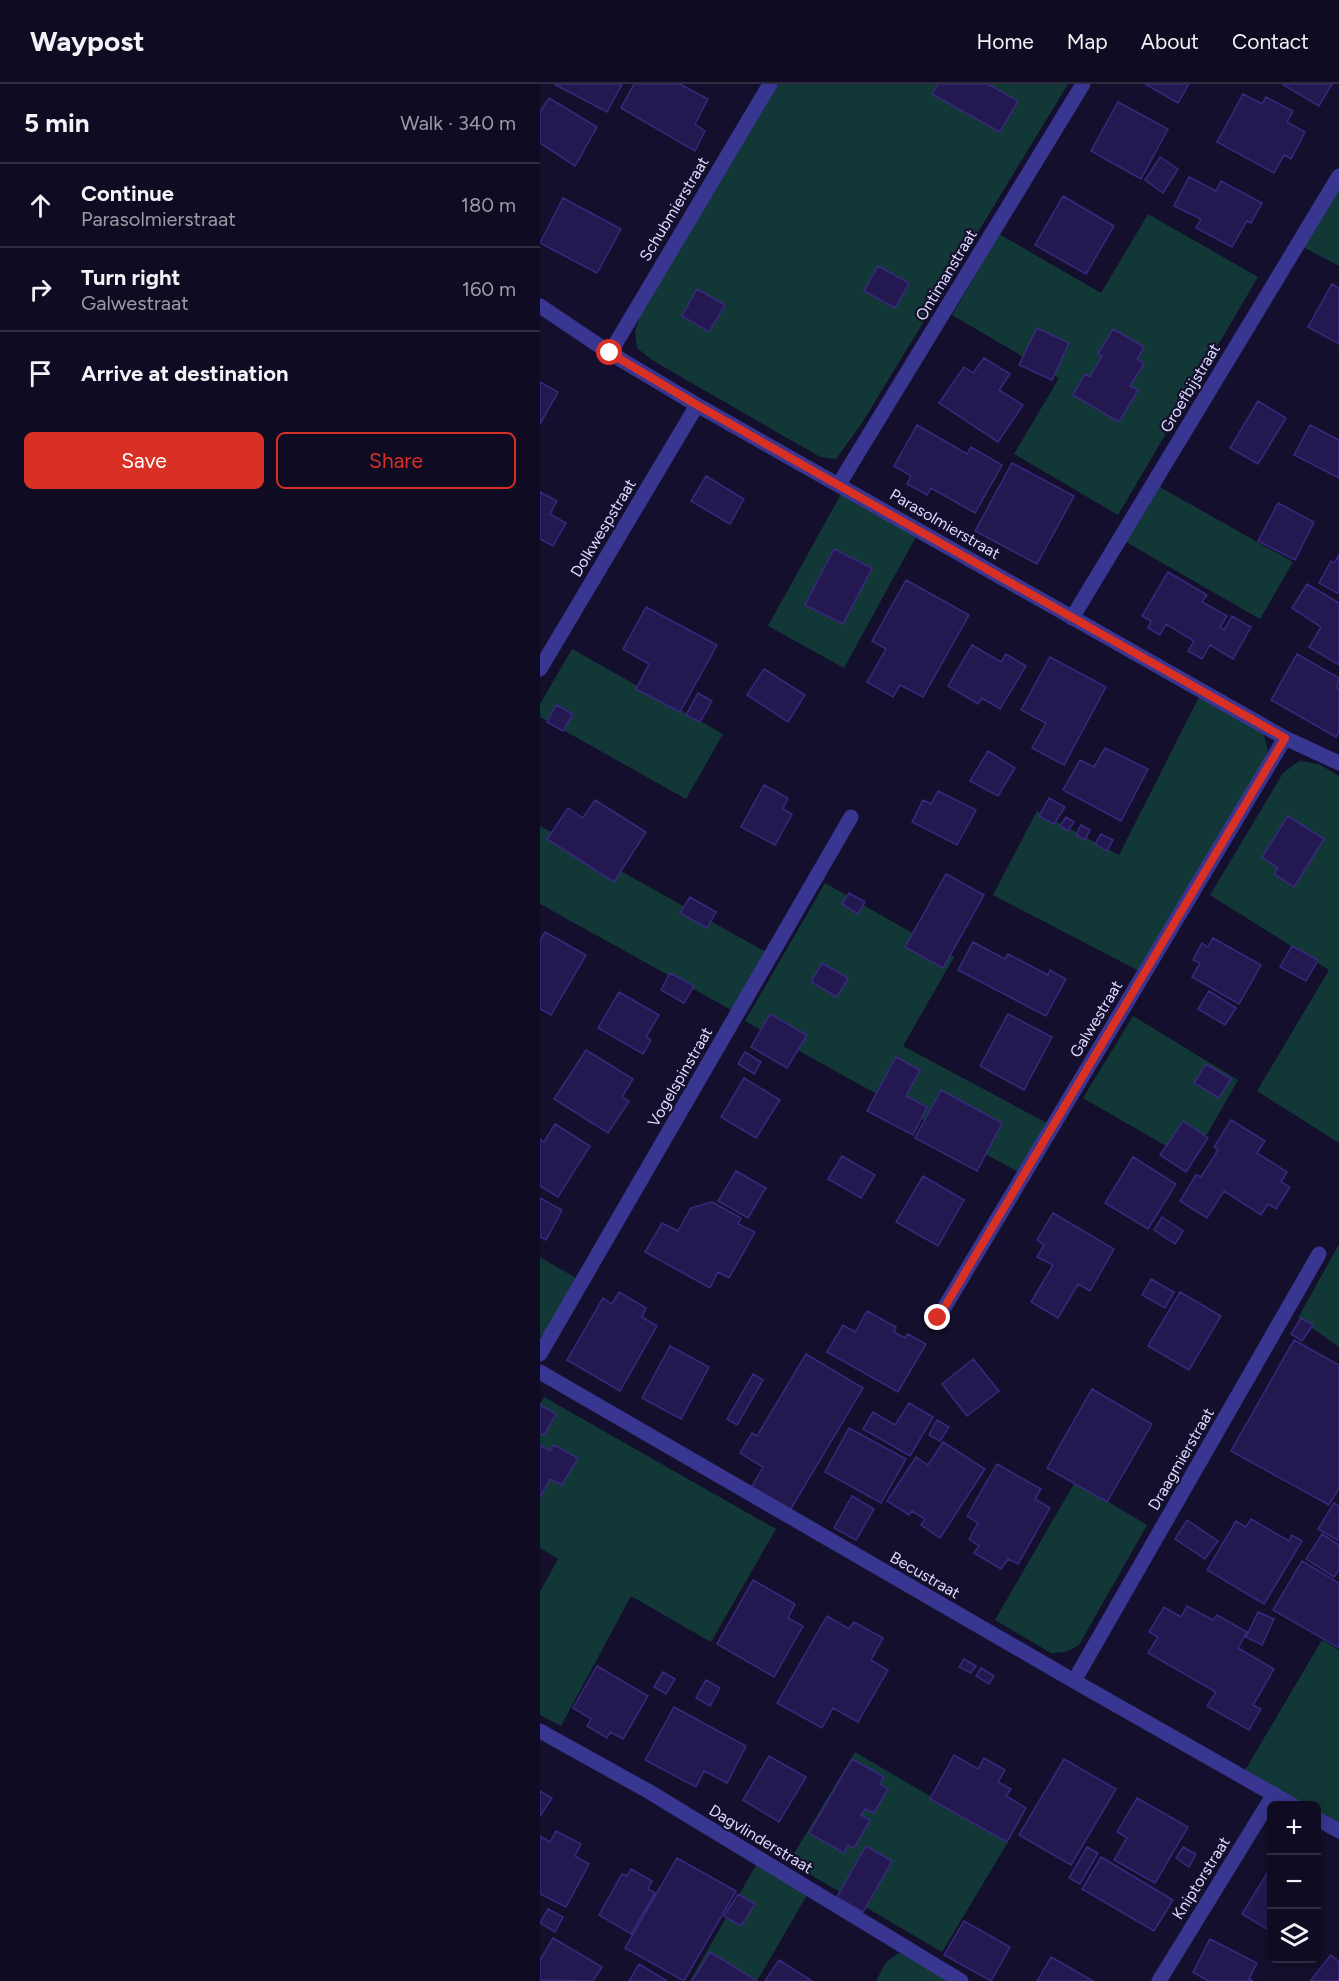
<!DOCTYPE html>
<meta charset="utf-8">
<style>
body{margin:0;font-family:Figtree,sans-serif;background:#1d192f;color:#f1f3f6}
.controls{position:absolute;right:18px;bottom:18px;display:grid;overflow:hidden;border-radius:9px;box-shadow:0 3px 15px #0003}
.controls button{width:54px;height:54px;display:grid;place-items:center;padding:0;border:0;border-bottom:2px solid #2f2b40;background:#0f0b22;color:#f1f3f6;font:30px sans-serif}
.stop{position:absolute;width:18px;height:18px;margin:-14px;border:4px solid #d93025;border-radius:50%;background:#fff}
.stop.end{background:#d93025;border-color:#fff;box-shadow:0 2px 6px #0008}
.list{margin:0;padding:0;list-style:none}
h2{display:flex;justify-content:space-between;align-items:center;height:78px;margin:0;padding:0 24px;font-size:26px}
h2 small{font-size:20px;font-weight:400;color:#9b9ba5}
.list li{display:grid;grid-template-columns:39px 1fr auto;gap:18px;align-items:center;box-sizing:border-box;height:84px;padding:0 24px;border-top:2px solid #2f2b40}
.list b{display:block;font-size:22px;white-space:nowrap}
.list p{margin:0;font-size:20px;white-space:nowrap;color:#9b9ba5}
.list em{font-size:20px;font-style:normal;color:#9b9ba5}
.actions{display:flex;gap:12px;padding:18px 24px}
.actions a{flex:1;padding:14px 0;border:2px solid #d93025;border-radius:9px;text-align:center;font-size:21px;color:#d93025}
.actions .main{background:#d93025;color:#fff}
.icon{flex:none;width:33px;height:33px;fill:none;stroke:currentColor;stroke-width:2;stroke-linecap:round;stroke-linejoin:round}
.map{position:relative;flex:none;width:799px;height:1897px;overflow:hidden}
header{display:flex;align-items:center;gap:36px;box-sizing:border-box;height:84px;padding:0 30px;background:#0f0b22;border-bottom:2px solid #2f2b40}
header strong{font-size:28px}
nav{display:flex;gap:33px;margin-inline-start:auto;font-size:21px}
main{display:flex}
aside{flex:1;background:#0f0b22}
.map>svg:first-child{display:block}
.green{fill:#113836}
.building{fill:#231950;stroke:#38297e;stroke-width:1.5}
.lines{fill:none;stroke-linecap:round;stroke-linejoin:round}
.street{stroke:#383690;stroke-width:15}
.route{stroke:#d93025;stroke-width:8}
.labels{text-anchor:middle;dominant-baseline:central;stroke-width:4.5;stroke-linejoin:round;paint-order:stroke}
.street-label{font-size:16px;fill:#dedbff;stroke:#140f2d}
</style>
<header>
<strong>Waypost</strong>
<nav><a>Home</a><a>Map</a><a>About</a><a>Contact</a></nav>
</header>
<main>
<aside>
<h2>5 min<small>Walk · 340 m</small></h2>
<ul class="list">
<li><svg class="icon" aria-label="ahead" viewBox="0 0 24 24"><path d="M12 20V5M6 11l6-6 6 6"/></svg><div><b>Continue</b><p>Parasolmierstraat</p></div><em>180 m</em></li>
<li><svg class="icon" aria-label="right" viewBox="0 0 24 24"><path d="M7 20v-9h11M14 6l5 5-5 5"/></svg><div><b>Turn right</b><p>Galwestraat</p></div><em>160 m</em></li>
<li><svg class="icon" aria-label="arrive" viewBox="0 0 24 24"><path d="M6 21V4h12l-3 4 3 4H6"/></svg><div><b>Arrive at destination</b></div></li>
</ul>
<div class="actions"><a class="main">Save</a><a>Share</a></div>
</aside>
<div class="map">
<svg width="799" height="1897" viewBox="0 0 799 1897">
<rect width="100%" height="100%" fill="#140f2d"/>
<!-- green -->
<path class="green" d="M236 0H528L322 339 296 375 280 373 112 276 97 264 95 247 101 230Z
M799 95V182L763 163Z
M608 130 718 193 578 431 474 370 519 294 412 231 459 150 561 209Z
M306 401 382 442 304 584 228 542Z
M618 402 753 478 720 535 586 458Z
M32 565 183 650 146 715 0 633V620Z
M659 613 723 648 728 666 722 685 599 887 453 811 497 727 579 771Z
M759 677 779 680 799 692V1059L717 1007 789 886 670 811 743 689Z
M0 742 226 868 193 927 0 820Z
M285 799 414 873 363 962 507 1039 478 1088 205 937Z
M593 932 698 996 652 1077 543 1014Z
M799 1160V1263L758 1234Z
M0 1173 36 1194 5 1248 0 1253Z
M4 1313 236 1445 171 1558 91 1512 21 1642 0 1631V1508L18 1475 0 1464V1320Z
M535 1398 607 1441 539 1561 526 1568 511 1569 455 1536Z
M782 1556 799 1566V1743L777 1730 776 1722 761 1721 704 1688Z
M315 1668 468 1758 402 1868 249 1778Z
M216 1781 267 1811 217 1897H150Z
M359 1869 371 1873 410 1897H336L346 1878Z"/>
<!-- building -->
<path class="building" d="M14 0H82L67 28Z
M94 0H140L168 15 155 40 165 47 155 67 81 24Z
M398 0H448L478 17 460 48 392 10Z
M605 0H649L638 19Z
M742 0H792L779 22Z
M703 10 722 20 726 13 753 27 747 38 765 48 751 75 744 71 734 89 677 58Z
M9 14 57 43 35 82 0 59V28Z
M578 18 628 45 601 95 551 67Z
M620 73 638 85 623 109 605 96Z
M649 93 676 107 681 97 722 119 711 139 707 137 692 163 656 144 661 135 634 122Z
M523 112 574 142 546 190 495 161Z
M23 114 81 145 57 189 0 159Z
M338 182 369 199 355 224 324 207Z
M792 200 799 204V260L768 243Z
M157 205 185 221 169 248 142 232Z
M497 244 529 259 512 296 479 281Z
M573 245 604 263 597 275 604 280 590 302 598 306 579 338 533 311 545 290 550 293 562 272 558 270Z
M444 274 470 290 459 306 483 321 458 358 399 319 424 283 433 289Z
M0 298 18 308 0 340Z
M718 317 746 334 718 380 690 364Z
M377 341 427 370 431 363 462 381 435 429 391 404 387 411 367 400 371 392 354 382Z
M770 341 799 356V394L754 371Z
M472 379 534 412 497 480 435 447Z
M166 392 204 415 190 440 151 417Z
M0 408 17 417 10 430 26 439 13 462 0 455Z
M738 419 774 438 755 476 718 457Z
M294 465 332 484 303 540 265 521Z
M799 471V510L779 499 791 477 794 479Z
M628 488 667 511 662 518 687 532 680 543 684 546 692 532 711 543 693 575 670 561 662 575 648 567 654 557 626 540 620 551 608 544 611 537 602 532Z
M366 496 429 531 383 613 360 601 353 613 327 598 346 565 332 557Z
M767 500 799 519V581L769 563 781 543 752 524Z
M106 523 177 561 140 628 96 605 109 580 83 565Z
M432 561 461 578 466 570 486 582 460 625 442 614 438 620 408 602Z
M757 570 799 594 797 604 799 605V648L796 653 731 616Z
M510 573 566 603 524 681 492 664 506 639 481 626Z
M224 585 265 611 248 638 207 611Z
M158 609 172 617 160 638 146 631Z
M16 621 33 630 23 647 7 638Z
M565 664 608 685 581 737 523 706 540 676 554 683Z
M448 667 475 684 458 712 430 697Z
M224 701 248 714 243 725 252 730 235 761 201 743Z
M398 707 436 726 417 761 372 738 383 716 391 720Z
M509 714 525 723 514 740 499 732Z
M55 716 106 748 74 798 7 755 28 724 43 734Z
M748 732 784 755 754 803 734 790 738 784 722 773Z
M526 733 534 738 528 747 520 742Z
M541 741 550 746 545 756 536 751Z
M561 750 573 756 567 767 555 760Z
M406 790 444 811 403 884 365 863Z
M309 809 325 818 318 830 302 820Z
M150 813 176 828 167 844 140 829Z
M5 848 46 871 11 931 0 925V856Z
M673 854 721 881 699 920 652 893 660 879 653 876 662 859 668 863Z
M433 858 465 875 468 870 508 891 510 886 526 895 506 932 418 886Z
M752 862 778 876 766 897 740 883Z
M282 879 308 894 297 913 271 898Z
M130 889 154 902 144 919 121 906Z
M669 907 696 924 685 941 658 925Z
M79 908 119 931 106 953 111 956 103 970 58 944Z
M230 930 267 951 247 984 211 963Z
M468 930 512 953 484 1006 440 982Z
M46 966 93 995 82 1013 89 1017 68 1049 14 1015Z
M205 968 221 978 214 990 198 980Z
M356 973 380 986 366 1012 387 1023 373 1051 327 1027Z
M666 980 691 995 679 1014 654 999Z
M204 994 240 1016 216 1054 181 1033Z
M401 1006 462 1039 437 1087 375 1054Z
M691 1036 725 1057 717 1069 747 1088 741 1098 750 1103 736 1125 728 1120 721 1131 684 1107 667 1134 640 1117 656 1091 661 1093 678 1066 674 1063Z
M643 1037 668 1054 646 1088 620 1071Z
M15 1040 50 1062 18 1113 0 1102V1055L4 1058Z
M302 1072 335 1091 321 1114 288 1095Z
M593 1073 636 1100 608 1145 565 1119Z
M196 1087 226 1104 208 1134 178 1117Z
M383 1092 424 1116 398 1162 356 1138Z
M0 1114 22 1126 6 1156 0 1153Z
M172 1118 201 1134 198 1140 215 1148 189 1194 178 1188 170 1204 105 1168 122 1139 138 1147 151 1124Z
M513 1129 574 1165 550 1207 538 1200 518 1234 491 1218 513 1181 497 1173 504 1161 497 1156Z
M622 1133 643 1147 635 1160 614 1146Z
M611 1195 634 1208 625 1224 602 1211Z
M79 1208 106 1224 102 1233 117 1242 80 1307 27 1276 63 1214 72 1220Z
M640 1208 681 1232 649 1286 608 1262Z
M327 1227 356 1243 354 1248 365 1254 368 1250 386 1260 358 1308 287 1268 303 1241 315 1248Z
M761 1234 773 1241 762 1257 751 1250Z
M754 1256 799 1281V1404L789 1421 691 1367Z
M130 1262 169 1283 141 1335 102 1314Z
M266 1270 323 1304 249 1428 210 1406 223 1383 200 1369 212 1349 217 1352Z
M433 1275 459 1307 427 1332 402 1300Z
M213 1290 223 1296 197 1341 187 1335Z
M552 1305 612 1340 567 1418 507 1384Z
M369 1319 393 1333 370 1372 323 1345 333 1328 355 1341Z
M0 1321 16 1330 4 1351 0 1349Z
M397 1336 409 1343 400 1357 389 1351Z
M309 1344 366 1375 341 1419 285 1388Z
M403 1358 445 1385 400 1454 381 1441 385 1435 372 1427 369 1431 347 1417 376 1373 388 1381Z
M0 1361 10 1367 14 1361 38 1374 22 1401 10 1395 0 1413Z
M457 1380 501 1405 495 1415 510 1424 478 1480 468 1475 461 1485 434 1469 439 1462 429 1455 438 1439 427 1432Z
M312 1412 334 1425 316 1456 294 1444Z
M794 1419 799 1422V1457L778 1445Z
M711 1435 749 1457 752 1451 762 1457 724 1520 667 1486 696 1437 706 1443Z
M647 1436 678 1457 665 1475 635 1455Z
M782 1450 799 1461V1486L794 1493 766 1475Z
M762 1477 799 1499V1564L733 1526Z
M213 1496 255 1520 248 1534 263 1542 234 1593 177 1560Z
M647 1522 673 1536 677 1531 707 1548 698 1564 734 1585 713 1621 721 1625 709 1646 667 1622 676 1608 608 1569 618 1553 609 1548 624 1523 641 1533Z
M718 1528 734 1535 722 1561 706 1553Z
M287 1532 309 1545 314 1538 343 1554 331 1576 348 1586 318 1638 293 1624 282 1644 237 1619Z
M424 1575 436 1582 431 1589 419 1583Z
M57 1582 108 1612 83 1655 70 1648 67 1654 47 1642 51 1635 33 1624Z
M441 1584 454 1592 449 1600 436 1592Z
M123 1588 135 1595 126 1610 114 1603Z
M166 1596 180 1604 170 1622 156 1614Z
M134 1623 206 1662 187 1699 164 1687 156 1703 105 1676Z
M414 1671 438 1685 444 1674 465 1686 458 1698 471 1705 466 1712 486 1724 467 1758 390 1715Z
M229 1672 266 1693 239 1738 203 1716Z
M312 1675 344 1693 340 1700 348 1705 334 1729 325 1725 321 1731 330 1736 314 1764 308 1761 304 1769 269 1749Z
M524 1675 576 1705 531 1781 479 1751Z
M0 1707 12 1714 0 1732Z
M597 1714 648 1743 615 1799 574 1776 587 1754 577 1748Z
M16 1747 41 1760 35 1772 49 1780 26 1823 0 1810V1752L10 1758Z
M326 1762 352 1777 323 1828 297 1813Z
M547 1763 558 1769 540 1800 529 1794Z
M643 1763 656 1770 649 1783 636 1774Z
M561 1773 633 1816 614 1847 542 1805Z
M137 1774 196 1807 144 1897 85 1864Z
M91 1785 112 1797 108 1805 115 1809 91 1850 59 1831 82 1790 87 1792Z
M729 1786 732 1788V1848L702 1830Z
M198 1810 215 1820 201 1842 184 1832Z
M8 1825 23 1833 15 1848 0 1839Z
M424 1837 470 1863 451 1897 404 1871Z
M13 1854 62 1883 53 1897 0 1896V1876Z
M670 1855 717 1879 709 1895 713 1897H668L653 1888Z
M170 1868 217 1897H152Z
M791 1871 799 1878V1897H770Z
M511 1873 553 1897H497Z
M239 1876 272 1897H225Z
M99 1880 127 1897H89Z"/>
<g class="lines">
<!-- street -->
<path class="street" d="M0 222 70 269 157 321 745 654 799 679
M70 269 230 0
M299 400 543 0
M532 534 799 92
M0 585 157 321
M398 1234 745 654
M0 1270 311 733
M0 1288 534 1597 754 1722
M534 1597 779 1170
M0 1647 108 1707 421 1897
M776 1734 799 1747
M619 1897 734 1710"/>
</g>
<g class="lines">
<!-- route -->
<path class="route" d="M70 269 157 321 745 654 398 1234"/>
</g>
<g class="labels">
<!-- street labels -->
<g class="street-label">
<text transform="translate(134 125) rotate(-59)">Schubmierstraat</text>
<text transform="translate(406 191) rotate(-59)">Ontimanstraat</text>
<text transform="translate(650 304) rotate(-59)">Groefbijstraat</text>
<text transform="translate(405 440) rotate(30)">Parasolmierstraat</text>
<text transform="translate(63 444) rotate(-59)">Dolkwespstraat</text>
<text transform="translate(556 935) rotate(-59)">Galwestraat</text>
<text transform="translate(140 993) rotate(-60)">Vogelspinstraat</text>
<text transform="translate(641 1375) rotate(-60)">Draagmierstraat</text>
<text transform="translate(385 1491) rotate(30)">Becustraat</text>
<text transform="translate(221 1755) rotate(31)">Dagvlinderstraat</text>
<text transform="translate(661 1794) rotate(-58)">Kniptorstraat</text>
</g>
</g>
</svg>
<div class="controls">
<button>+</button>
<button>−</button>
<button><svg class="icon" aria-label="layers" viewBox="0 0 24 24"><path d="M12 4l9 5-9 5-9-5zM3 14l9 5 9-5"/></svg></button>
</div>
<div class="stop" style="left:70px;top:269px"></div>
<div class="stop end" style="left:398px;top:1234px"></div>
</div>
</main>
